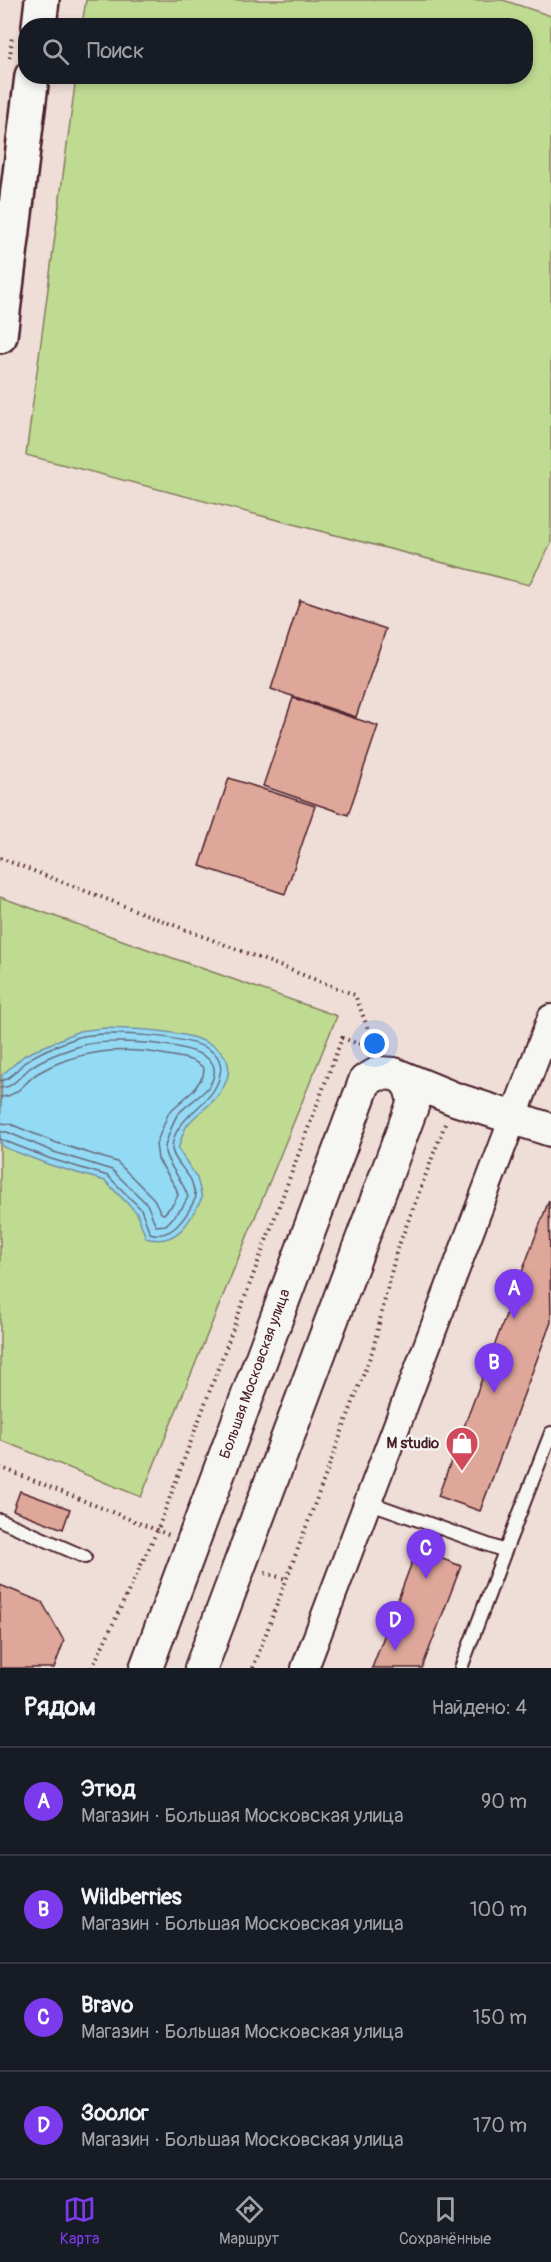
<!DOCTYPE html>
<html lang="ru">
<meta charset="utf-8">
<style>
body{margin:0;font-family:Pangolin,sans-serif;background:#20242c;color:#f1f3f6}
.you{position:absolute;left:375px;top:1044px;width:21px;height:21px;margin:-15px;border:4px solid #fff;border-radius:50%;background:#1a73e8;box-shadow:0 0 0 9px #1a73e833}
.badge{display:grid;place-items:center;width:39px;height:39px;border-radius:50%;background:#7c3aed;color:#fff;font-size:20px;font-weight:700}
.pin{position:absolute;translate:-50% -50px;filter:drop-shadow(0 2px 3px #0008)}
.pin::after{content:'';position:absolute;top:32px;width:21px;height:18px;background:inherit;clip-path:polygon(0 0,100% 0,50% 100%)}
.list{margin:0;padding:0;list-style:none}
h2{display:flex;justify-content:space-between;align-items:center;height:78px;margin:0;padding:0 24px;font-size:26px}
h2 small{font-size:20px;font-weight:400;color:#9ea1a6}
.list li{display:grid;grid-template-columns:39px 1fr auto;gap:18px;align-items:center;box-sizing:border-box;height:108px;padding:0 24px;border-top:2px solid #363941}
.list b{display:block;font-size:22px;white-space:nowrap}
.list p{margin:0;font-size:20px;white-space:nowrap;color:#9ea1a6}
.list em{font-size:20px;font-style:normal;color:#9ea1a6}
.icon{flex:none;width:33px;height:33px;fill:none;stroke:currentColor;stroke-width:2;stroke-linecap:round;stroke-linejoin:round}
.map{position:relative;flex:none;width:551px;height:1668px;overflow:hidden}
.search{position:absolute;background:#171b24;box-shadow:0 3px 9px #0003;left:18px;right:18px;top:18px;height:66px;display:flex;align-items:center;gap:15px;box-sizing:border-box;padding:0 21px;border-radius:24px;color:#9ea1a6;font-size:22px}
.sheet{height:510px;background:#171b24}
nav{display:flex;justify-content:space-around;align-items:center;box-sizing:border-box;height:84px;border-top:2px solid #363941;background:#171b24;font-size:16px;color:#9ea1a6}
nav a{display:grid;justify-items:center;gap:3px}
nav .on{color:#7c3aed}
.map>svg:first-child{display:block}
.green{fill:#bfdb92;stroke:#847d5e;stroke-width:1.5}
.water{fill:#93daf4;stroke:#768fa4;stroke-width:1.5}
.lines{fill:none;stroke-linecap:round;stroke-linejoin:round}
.shore{stroke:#676a7b;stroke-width:1.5}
.building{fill:#dfa799;stroke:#4a1f2b;stroke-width:1.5}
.service-casing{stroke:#4a1f2b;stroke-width:16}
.minor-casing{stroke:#4a1f2b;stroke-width:30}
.tertiary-casing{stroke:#4a1f2b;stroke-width:36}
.secondary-casing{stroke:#4a1f2b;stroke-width:38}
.path{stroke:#4a1f2b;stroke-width:4;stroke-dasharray:1.5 4.5;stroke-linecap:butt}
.service{stroke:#f6f6f2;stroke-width:12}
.minor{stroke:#f6f6f2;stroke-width:26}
.tertiary{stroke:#f6f6f2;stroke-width:32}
.secondary{stroke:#f6f6f2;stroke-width:33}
.labels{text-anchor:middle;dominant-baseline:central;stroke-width:4.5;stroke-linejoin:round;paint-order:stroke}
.street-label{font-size:15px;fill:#4a1f2b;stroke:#f6f6f2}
.poi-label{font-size:15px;font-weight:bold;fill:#4a1f2b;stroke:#f6f6f2;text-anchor:end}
</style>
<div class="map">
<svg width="551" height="1668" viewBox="0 0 551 1668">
<rect width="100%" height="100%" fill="#efded7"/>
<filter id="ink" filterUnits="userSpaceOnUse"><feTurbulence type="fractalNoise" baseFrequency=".0167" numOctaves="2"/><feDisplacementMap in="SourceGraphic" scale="12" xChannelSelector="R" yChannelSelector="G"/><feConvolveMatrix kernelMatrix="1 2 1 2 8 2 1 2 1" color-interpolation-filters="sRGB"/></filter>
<g filter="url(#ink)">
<!-- green -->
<path class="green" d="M86 0H503L551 16V544L529 585 26 455 76 77 526 76V26L82 25Z
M0 897 337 1016 141 1497 0 1440Z"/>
<!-- water -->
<path class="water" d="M104 1028C135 1029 253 1028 224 1086 214 1105 200 1110 189 1123 183 1129 181 1141 178 1149L197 1178 202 1198C190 1222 176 1247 146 1238L137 1213 105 1181 50 1165 3 1147 0 1140 2 1075 25 1055 79 1031Z"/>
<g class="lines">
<!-- shore -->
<path class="shore" d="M0 1081C10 1080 18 1068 25 1062 36 1053 65 1042 79 1037 105 1030 194 1035 214 1053 220 1058 222 1067 220 1074 215 1106 174 1114 172 1148 172 1158 186 1171 191 1180 193 1185 194 1192 196 1197 188 1214 172 1241 150 1233L141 1209 108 1176 51 1159 0 1139
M0 1088C13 1088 20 1076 30 1068 42 1058 64 1051 80 1046 100 1038 210 1040 214 1068 217 1092 186 1101 176 1117 173 1122 171 1129 169 1134 167 1140 164 1146 165 1152 168 1166 183 1180 188 1197L182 1208 166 1225 156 1226 147 1204 112 1170 54 1152 7 1132H0
M0 1097C18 1097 24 1082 38 1073 77 1050 123 1046 167 1055 178 1057 197 1059 204 1069L203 1076 193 1091 169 1112 156 1144 158 1159 176 1188 178 1195 174 1203 164 1214 161 1213 154 1199 117 1162 57 1143 10 1124 0 1123"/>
</g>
<!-- building -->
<path class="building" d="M300 600 386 629 356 717 271 689Z
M293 698 378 726 348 815 263 786Z
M229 778 315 806 285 894 200 866Z
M549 1200 551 1322 480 1511 438 1496Z
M20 1491 70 1509 63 1529 13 1510Z
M417 1549 461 1566 422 1668H372Z
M0 1585 42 1602 64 1641 54 1668H0Z"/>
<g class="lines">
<!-- service casing -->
<g class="service-casing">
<path id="service" d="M368 1502 505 1551 461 1668
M0 1520 85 1557
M505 1551 551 1433"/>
</g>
<!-- minor casing -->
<g class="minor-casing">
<path id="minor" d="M305 1668 551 1018"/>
</g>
<!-- tertiary casing -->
<g class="tertiary-casing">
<path id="tertiary" d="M146 1668 365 1081 379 1073 394 1074 455 1099 551 1130
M201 1668 414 1101 410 1087 404 1079"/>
</g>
<!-- secondary casing -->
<g class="secondary-casing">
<path id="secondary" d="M39 26 42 0
M0 336 32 76"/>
</g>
<!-- path -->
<path class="path" d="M10 58 12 36
M0 858 355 995 375 1047
M0 1467 169 1535
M265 1573 286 1579
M92 1668 158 1529 342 1038 370 1048
M253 1668 373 1349 396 1253 445 1124"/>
<!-- service -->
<use href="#service" class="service"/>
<!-- minor -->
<use href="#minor" class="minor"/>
<!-- tertiary -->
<use href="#tertiary" class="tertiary"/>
<!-- secondary -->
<use href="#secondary" class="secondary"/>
</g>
</g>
<!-- icons -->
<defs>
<g id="shop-pin" transform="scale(1.725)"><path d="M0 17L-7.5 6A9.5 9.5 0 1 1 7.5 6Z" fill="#d1495b" stroke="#f6f6f2"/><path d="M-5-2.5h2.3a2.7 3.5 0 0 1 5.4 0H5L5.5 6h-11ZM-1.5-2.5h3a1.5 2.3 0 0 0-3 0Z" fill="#fff"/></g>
</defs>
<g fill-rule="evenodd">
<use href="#shop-pin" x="462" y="1443"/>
</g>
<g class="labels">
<!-- street labels -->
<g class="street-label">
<text transform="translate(255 1374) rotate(-70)">Большая Московская улица</text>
</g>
<!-- poi labels -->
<g class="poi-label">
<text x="439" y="1443">M studio</text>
</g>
</g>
</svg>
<div class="you"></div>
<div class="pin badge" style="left:514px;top:1319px">A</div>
<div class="pin badge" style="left:494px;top:1393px">B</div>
<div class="pin badge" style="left:426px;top:1579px">C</div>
<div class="pin badge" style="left:395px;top:1651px">D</div>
<div class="search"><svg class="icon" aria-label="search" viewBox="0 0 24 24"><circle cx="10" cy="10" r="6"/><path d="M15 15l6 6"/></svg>Поиск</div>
</div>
<section class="sheet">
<h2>Рядом<small>Найдено: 4</small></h2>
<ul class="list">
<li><span class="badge">A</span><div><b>Этюд</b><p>Магазин · Большая Московская улица</p></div><em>90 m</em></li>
<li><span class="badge">B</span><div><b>Wildberries</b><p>Магазин · Большая Московская улица</p></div><em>100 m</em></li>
<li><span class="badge">C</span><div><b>Bravo</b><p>Магазин · Большая Московская улица</p></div><em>150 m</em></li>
<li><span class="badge">D</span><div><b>Зоолог</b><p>Магазин · Большая Московская улица</p></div><em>170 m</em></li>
</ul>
</section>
<nav>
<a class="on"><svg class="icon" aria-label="map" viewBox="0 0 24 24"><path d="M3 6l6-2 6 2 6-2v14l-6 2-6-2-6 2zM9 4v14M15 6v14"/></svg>Карта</a>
<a><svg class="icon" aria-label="directions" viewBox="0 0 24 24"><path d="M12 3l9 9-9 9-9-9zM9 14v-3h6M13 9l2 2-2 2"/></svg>Маршрут</a>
<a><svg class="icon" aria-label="saved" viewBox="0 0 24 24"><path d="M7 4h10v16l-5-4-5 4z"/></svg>Сохранённые</a>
</nav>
